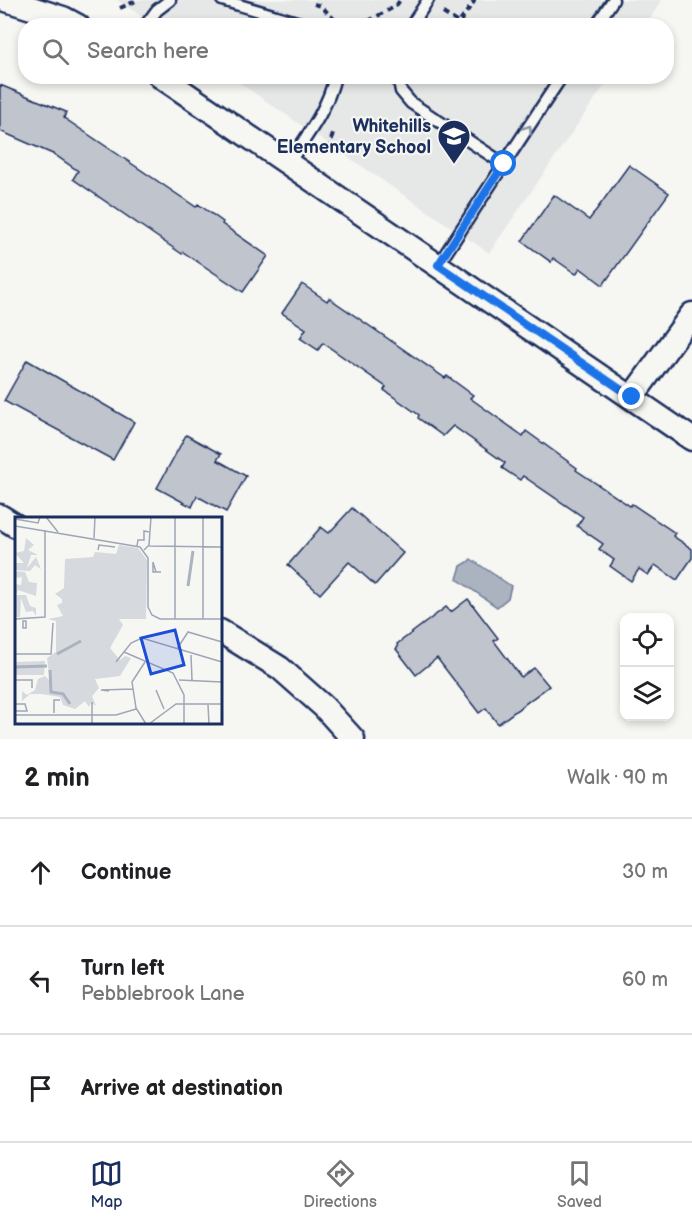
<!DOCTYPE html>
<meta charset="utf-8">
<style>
body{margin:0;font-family:"Balsamiq Sans",sans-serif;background:#f2f2f2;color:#202124}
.controls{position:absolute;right:18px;bottom:18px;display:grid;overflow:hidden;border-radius:12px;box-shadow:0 3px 9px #0003}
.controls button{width:54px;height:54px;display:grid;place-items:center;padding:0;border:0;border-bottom:2px solid #e0e0e0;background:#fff;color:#202124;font:30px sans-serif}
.stop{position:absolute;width:18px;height:18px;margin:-14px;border:4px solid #1a73e8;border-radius:50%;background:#fff}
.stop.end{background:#1a73e8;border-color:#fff;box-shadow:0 2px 6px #0008}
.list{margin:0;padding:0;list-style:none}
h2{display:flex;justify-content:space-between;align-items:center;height:78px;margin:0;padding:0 24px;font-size:26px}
h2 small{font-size:20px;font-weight:400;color:#757577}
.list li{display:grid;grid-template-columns:39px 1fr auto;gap:18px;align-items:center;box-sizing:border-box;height:108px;padding:0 24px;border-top:2px solid #e0e0e0}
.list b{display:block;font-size:22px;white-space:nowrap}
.list p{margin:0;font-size:20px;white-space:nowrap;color:#757577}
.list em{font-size:20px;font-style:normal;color:#757577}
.icon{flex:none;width:33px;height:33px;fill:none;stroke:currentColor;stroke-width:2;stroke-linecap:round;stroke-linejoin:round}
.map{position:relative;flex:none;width:692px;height:739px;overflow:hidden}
.search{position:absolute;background:#fff;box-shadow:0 3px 9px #0003;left:18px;right:18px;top:18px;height:66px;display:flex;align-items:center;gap:15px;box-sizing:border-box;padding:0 21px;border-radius:24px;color:#757577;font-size:22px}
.sheet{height:402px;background:#fff}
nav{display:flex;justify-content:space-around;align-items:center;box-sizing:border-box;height:84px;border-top:2px solid #e0e0e0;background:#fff;font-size:16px;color:#757577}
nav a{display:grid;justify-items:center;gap:3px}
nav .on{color:#1b2f5e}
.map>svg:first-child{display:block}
.built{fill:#e6e7e7}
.water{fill:#abb2c0;stroke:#717e99;stroke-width:1.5}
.building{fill:#c0c4cd;stroke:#1b2f5e;stroke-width:1.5}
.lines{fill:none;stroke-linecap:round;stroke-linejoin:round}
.lane-casing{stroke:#1b2f5e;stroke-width:15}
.street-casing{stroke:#1b2f5e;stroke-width:27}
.path{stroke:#1b2f5e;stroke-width:4;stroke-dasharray:6 4.5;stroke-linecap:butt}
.lane{stroke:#f6f6f2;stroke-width:10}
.street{stroke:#f6f6f2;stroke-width:22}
.oneway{stroke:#8892a8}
.route{stroke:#1a73e8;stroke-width:8}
.labels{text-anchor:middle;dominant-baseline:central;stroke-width:4.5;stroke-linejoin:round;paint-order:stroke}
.poi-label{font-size:18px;font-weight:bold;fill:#1b2f5e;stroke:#f6f6f2;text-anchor:end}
.inset-river{fill:none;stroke:#abb2c0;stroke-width:3}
.inset-road{fill:none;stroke:#9ea6b7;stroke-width:1.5}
.view{fill:#1d4ed8;fill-opacity:0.15;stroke:#1d4ed8;stroke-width:3}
.inset-edge{fill:none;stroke:#1b2f5e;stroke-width:3}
</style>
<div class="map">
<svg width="692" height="739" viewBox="0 0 692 739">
<rect width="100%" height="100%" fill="#f6f6f2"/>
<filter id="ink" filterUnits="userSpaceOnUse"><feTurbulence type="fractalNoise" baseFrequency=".0167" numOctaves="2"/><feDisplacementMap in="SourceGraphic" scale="12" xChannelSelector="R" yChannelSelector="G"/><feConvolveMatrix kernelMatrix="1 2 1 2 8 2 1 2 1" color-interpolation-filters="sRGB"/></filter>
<g filter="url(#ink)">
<!-- built -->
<path class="built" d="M117 0H662L645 26H156Z
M231 77H610L489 253Z"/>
<!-- water -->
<path class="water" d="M471 559 511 586 508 598 497 607 457 579 461 566 468 562Z"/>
<!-- building -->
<path class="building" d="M0 85 66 112 64 118 196 207 198 204 223 222 222 224 268 256 243 292 183 252 182 254 73 179 78 171 55 155 0 131Z
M629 165 669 193 603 285 580 268 576 274 553 258 551 262 522 241 554 195 589 220Z
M302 284 327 301 329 298 445 378 447 376 473 395 470 398 523 436 526 431 577 468 576 470 630 506 632 504 675 533 673 536 692 549V558L677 580 655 565 648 575 639 569 631 581 610 566 614 560 599 549 603 544 577 526 583 517 523 476 520 480 502 468 505 463 453 426 443 436 418 418 419 415 384 390 386 387 323 343 318 350 300 338 306 329 282 313Z
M27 360 134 422 113 460 4 401Z
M186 435 221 454 217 460 246 476 226 512 197 496 192 507 157 488Z
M352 508 403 553 375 585 349 562 320 594 288 565 321 527 329 533Z
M468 599 498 638 494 641 521 677 534 668 549 686 498 724 486 708 479 713 437 658 416 675 396 649 398 647 397 644 446 607 451 612Z"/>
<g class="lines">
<!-- lane casing -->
<g class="lane-casing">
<path id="lane" d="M222 0 310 26
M145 26 157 10 170 0
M411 26 428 0
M596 26 613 0
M398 76 401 91 411 103 504 164 562 76
M288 164C306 137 328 109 335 76
M438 265 504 164"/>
</g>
<!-- street casing -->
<g class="street-casing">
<path id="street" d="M6 0 63 18 78 26
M160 76 692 439
M632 397 692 314
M0 516 16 526
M220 631 280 668 324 707 353 739"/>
</g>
<!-- path -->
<path class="path" d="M314 4 321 6 341 26
M120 8 138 0
M443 13 459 23 475 0
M359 26 396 6 400 0
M421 79 423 76
M328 150 333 134"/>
<!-- lane -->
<use href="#lane" class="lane"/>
<!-- street -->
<use href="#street" class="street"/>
</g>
<!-- one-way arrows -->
<defs><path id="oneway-chevron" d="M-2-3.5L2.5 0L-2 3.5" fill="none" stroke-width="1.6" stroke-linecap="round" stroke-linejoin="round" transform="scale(1.5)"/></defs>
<use class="oneway" href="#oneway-chevron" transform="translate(528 129) rotate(-56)"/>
</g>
<g class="lines" filter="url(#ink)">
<!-- route -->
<path class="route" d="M504 164 438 265 632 397"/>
</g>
<!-- icons -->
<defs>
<g id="school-pin" transform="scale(1.725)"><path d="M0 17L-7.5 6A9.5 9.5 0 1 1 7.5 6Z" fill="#1b2f5e" stroke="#f6f6f2"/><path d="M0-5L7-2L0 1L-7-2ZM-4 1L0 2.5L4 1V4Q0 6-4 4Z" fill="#fff"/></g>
</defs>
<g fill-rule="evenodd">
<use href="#school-pin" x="454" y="136"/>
</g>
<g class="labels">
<!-- poi labels -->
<g class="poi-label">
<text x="431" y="126">Whitehills<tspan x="431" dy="21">Elementary School</tspan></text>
</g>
</g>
<!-- overview -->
<g transform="translate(15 517)">
<rect width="207" height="207" fill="#f6f6f2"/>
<path d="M11 21 19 28 13 33 23 38H16L12 51 21 40 26 52 20 48 15 54 0 53V46H9L0 36 9 34ZM104 28 123 31 132 43 131 102H104L108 108 95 131 105 143 110 139 116 141 105 159 80 162 84 171 77 179 81 189 76 186 74 190 70 184 60 192 48 188 45 180 26 177H15L7 184V174L12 178 20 173 23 162 30 159 35 164 32 141 41 135V104L33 102 48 99 42 88 47 86V82L40 77 49 71 50 42 78 40 80 35 101 37ZM0 54 10 55 14 65 22 66 21 79 3 73 1 78H11L15 89 21 91V99L18 94 11 95 6 81 5 100H0V67L6 68 7 60 0 61ZM30 144 29 158H1L0 145Z" fill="#d6d9dd"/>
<path class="inset-river" d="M173 69 178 34M42 137 66 124M0 150 32 149M35 153 36 175 48 177 55 187"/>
<path class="inset-road" d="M31 0 43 15M160 0V102M188 0V102M0 2 23 6 25 0M0 9 125 30 133 41V90L137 98 145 102H207M79 21 80 0M122 29 123 23H129V14L134 15M134 29 207 30M83 33 84 28 100 30M129 33 134 28 136 0M141 55 138 45V55H146M0 102 30 100V13M8 104H11V111H8ZM162 132 173 115 207 125M109 135 158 156 169 178V207M0 137H36L38 106M176 138 177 163M101 145 116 126 127 121 207 145M130 145 117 165 121 191 131 207M0 163H17V171M164 163 207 165M141 173 149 192M94 174 86 173 118 172M0 187H10L12 194H0M193 188 194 207M39 196V183H45M0 198H101L121 192M77 207V185M134 207 161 187H207"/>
<path class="view" d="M160 113 169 148 136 157 126 121Z"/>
<rect width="207" height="207" class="inset-edge"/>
</g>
</svg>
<div class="controls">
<button><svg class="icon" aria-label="locate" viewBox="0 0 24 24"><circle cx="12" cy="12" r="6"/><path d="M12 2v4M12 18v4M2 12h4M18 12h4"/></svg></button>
<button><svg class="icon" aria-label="layers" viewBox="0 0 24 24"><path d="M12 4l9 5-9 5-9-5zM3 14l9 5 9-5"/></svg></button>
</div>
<div class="stop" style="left:504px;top:164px"></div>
<div class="stop end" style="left:632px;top:397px"></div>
<div class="search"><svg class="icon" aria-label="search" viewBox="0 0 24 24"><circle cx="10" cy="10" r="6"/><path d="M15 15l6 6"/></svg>Search here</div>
</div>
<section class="sheet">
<h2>2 min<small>Walk · 90 m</small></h2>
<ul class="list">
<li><svg class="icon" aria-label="ahead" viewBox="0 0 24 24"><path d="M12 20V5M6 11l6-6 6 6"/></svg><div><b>Continue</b></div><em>30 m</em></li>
<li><svg class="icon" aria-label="left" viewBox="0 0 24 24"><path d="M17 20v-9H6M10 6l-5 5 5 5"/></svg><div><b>Turn left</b><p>Pebblebrook Lane</p></div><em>60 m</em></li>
<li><svg class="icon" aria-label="arrive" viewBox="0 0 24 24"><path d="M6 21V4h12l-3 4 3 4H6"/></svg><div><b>Arrive at destination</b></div></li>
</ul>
</section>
<nav>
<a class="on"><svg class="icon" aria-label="map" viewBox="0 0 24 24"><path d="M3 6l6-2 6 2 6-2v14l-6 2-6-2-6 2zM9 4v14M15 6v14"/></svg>Map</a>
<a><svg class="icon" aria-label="directions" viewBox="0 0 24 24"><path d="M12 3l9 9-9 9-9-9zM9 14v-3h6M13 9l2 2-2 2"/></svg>Directions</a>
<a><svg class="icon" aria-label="saved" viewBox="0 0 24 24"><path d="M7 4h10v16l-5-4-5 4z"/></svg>Saved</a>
</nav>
